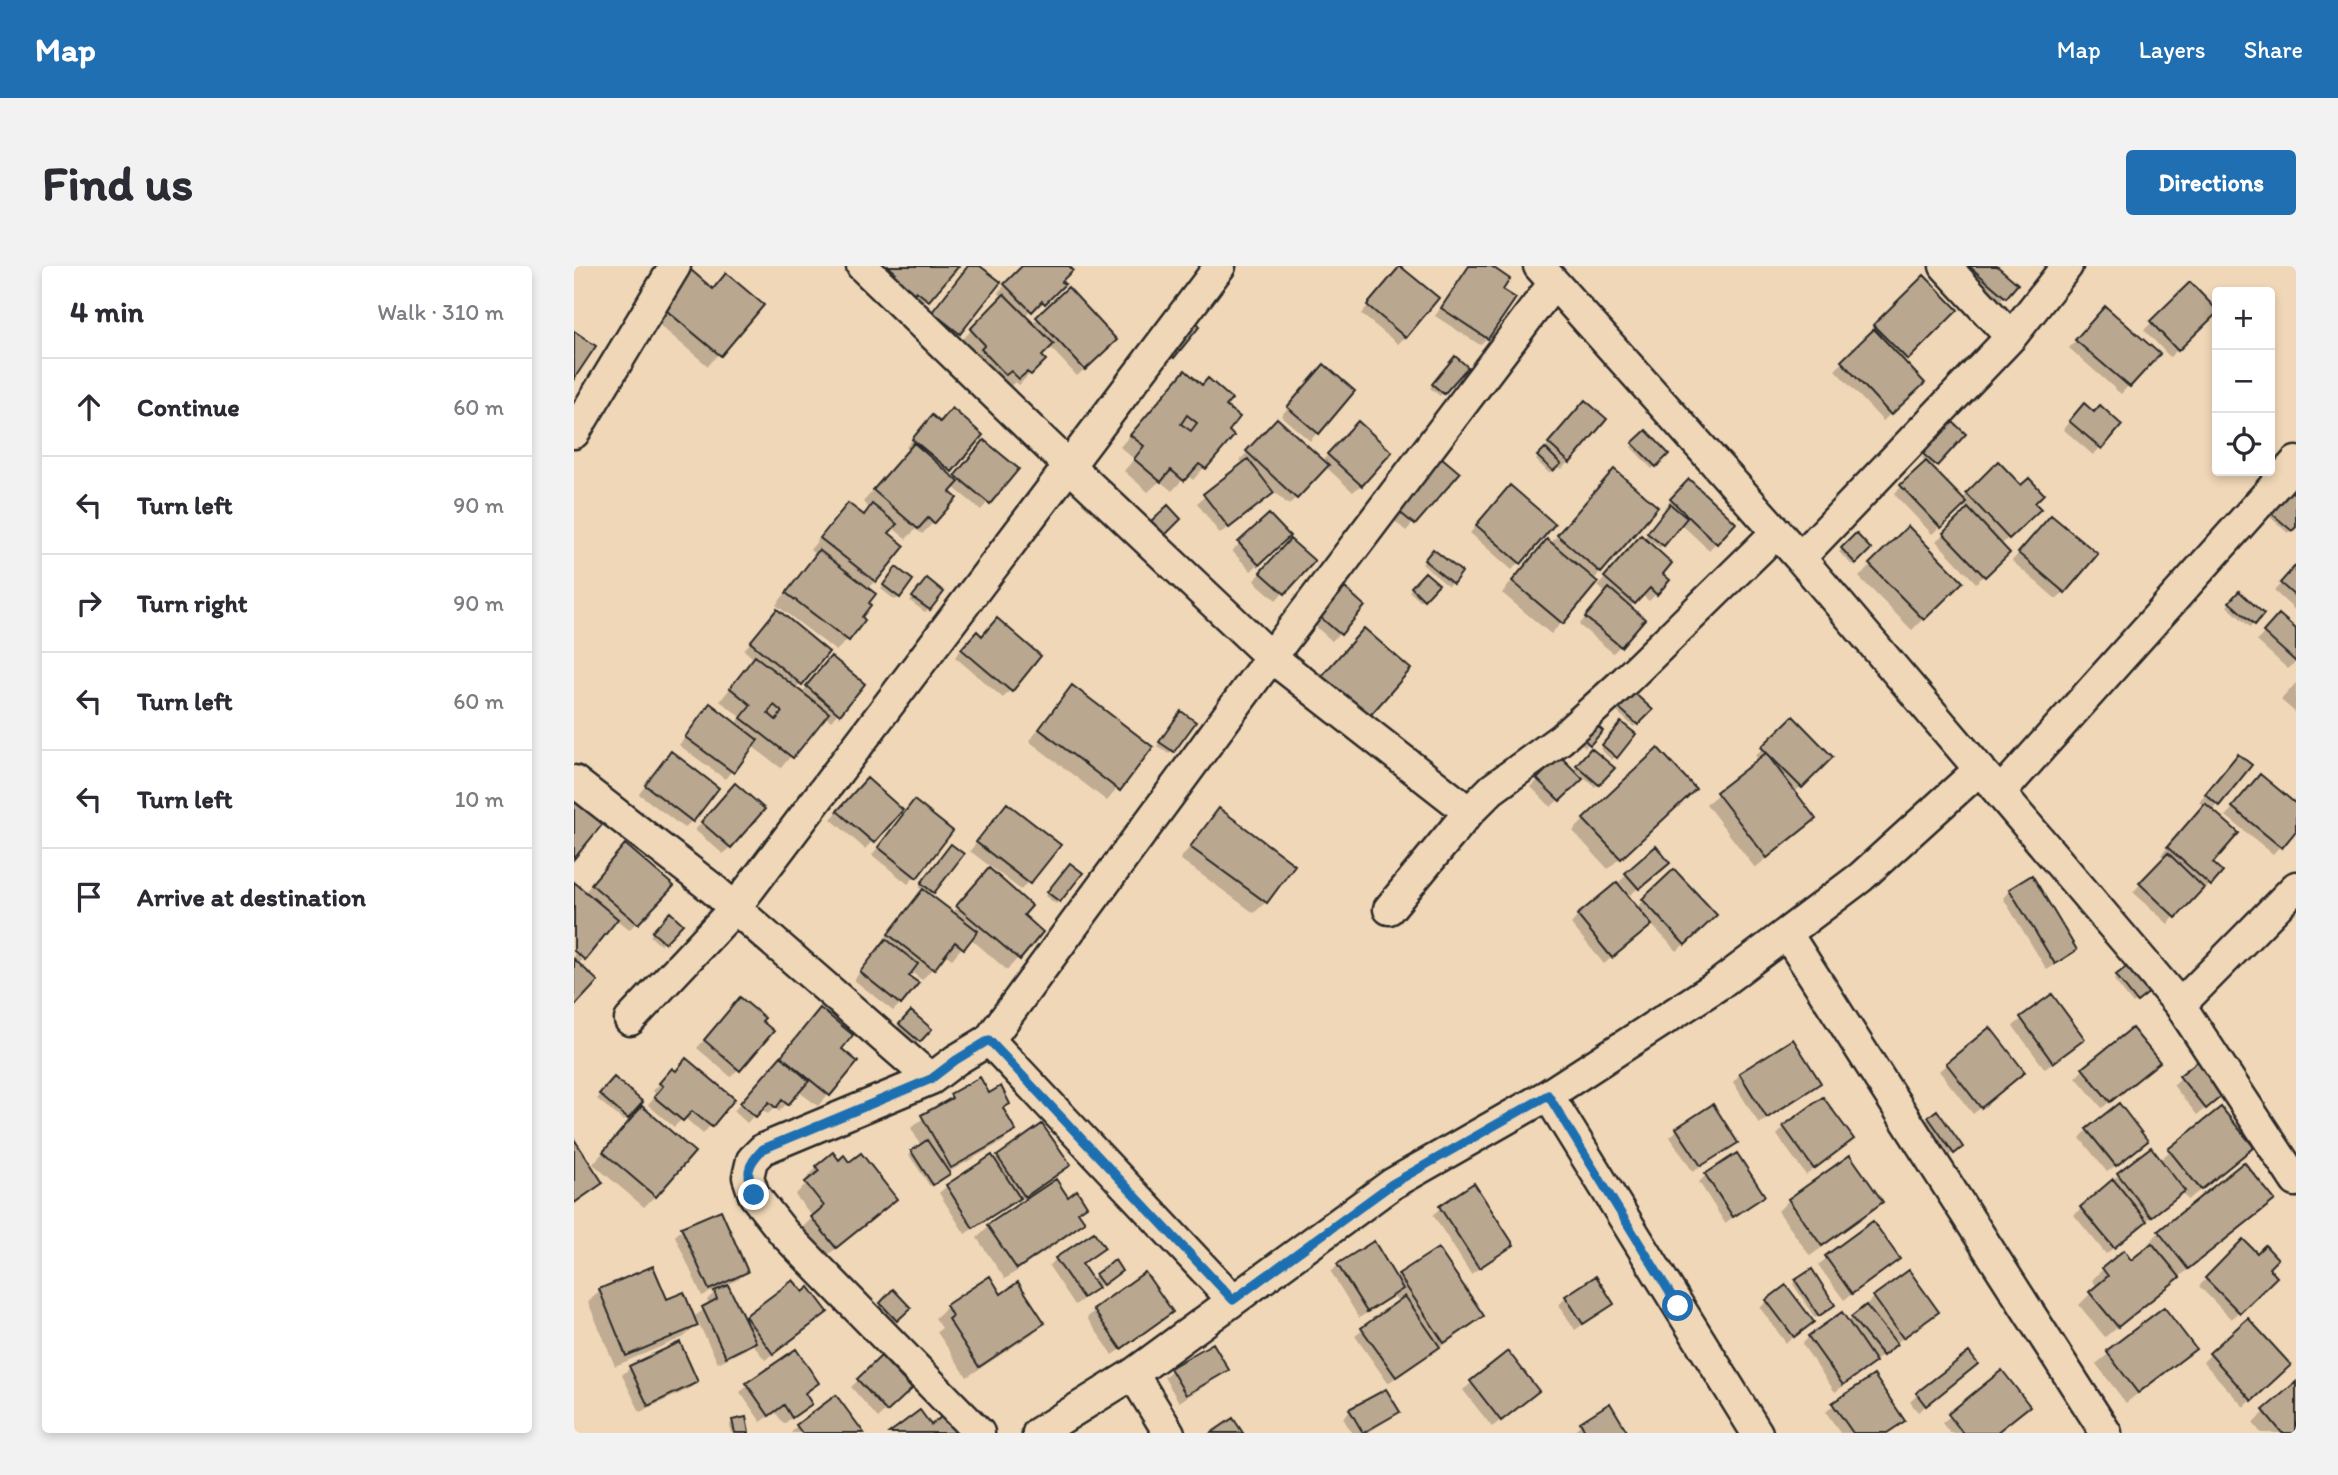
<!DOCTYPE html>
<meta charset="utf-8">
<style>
body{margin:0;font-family:Itim,sans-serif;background:#f2f2f3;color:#2b2b33}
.controls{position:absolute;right:21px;top:21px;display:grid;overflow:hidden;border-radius:7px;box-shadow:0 4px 10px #0003}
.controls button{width:63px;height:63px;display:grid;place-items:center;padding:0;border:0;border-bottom:2px solid #e1e1e2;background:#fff;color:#2b2b33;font:35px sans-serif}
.stop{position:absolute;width:21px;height:21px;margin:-16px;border:5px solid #1f6fb2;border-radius:50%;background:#fff}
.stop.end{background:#1f6fb2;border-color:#fff;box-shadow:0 2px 7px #0008}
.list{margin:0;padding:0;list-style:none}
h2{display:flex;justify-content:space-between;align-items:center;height:91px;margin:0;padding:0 28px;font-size:30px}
h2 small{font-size:23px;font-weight:400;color:#7c7c81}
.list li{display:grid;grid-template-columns:46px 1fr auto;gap:21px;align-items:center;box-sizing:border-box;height:98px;padding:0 28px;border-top:2px solid #e1e1e2}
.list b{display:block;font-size:26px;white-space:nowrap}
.list em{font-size:23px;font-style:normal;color:#7c7c81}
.icon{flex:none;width:38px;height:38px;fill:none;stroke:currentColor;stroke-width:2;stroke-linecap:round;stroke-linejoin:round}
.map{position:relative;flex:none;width:1722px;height:1167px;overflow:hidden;border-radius:7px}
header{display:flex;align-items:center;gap:42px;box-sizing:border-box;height:98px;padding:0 35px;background:#1f6fb2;color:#fff}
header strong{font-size:33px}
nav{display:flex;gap:38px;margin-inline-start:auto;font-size:24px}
.intro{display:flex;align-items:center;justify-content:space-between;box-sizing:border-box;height:168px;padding:0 42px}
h1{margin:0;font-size:49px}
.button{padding:18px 32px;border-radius:7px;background:#1f6fb2;color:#fff;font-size:24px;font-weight:700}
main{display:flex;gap:42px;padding:0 42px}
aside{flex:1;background:#fff;border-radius:7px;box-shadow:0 4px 10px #0003}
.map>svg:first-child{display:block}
.shadow{fill:#0003}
.building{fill:#baa790;stroke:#2b2b2b;stroke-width:2;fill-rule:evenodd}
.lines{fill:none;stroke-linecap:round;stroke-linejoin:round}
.minor-casing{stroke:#2b2b2b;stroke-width:35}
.minor{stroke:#f0d7b7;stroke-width:30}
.route{stroke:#1f6fb2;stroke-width:9}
</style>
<header>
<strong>Map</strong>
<nav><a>Map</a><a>Layers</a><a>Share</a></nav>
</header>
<div class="intro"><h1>Find us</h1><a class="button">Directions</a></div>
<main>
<aside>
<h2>4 min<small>Walk · 310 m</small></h2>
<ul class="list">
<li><svg class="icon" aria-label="ahead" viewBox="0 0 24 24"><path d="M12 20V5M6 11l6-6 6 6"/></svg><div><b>Continue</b></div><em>60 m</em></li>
<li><svg class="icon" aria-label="left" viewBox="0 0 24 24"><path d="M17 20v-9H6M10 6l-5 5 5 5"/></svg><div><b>Turn left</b></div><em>90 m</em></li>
<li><svg class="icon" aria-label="right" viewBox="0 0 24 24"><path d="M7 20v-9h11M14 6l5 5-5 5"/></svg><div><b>Turn right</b></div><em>90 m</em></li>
<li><svg class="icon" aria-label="left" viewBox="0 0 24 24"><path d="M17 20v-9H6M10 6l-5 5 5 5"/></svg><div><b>Turn left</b></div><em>60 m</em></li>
<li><svg class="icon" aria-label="left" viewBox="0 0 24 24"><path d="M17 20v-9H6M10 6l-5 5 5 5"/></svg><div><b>Turn left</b></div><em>10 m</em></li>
<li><svg class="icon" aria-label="arrive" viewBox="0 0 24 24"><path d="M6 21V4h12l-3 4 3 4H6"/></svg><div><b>Arrive at destination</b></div></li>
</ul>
</aside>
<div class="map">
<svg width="1722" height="1167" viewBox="0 0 1722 1167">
<rect width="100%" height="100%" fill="#f0d7b7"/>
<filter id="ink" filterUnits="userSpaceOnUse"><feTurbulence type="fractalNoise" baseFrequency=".0143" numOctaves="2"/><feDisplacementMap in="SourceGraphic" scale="14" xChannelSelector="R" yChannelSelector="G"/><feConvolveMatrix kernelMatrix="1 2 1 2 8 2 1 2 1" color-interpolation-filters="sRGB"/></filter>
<g filter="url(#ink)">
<!-- shadow -->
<path class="shadow" d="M289 0H383L342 45Z
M395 0H403L385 67 378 74 352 55Z
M450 0H492L485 16 488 18 462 44 459 41 450 51 458 58 494 24 541 74 503 110 476 81 466 90 469 94 445 119 441 116 433 123 386 76 429 32 424 26Z
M895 0H914L926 24 913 72 906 79 861 50Z
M1383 0H1420L1441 18 1423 38Z
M819 10 831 71 824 78 787 48Z
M1350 12 1382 44 1329 96 1349 117 1309 155 1261 104 1292 74 1289 72Z
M106 18 138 24 188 39 134 100 77 52Z
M1616 19 1642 46 1596 91 1570 64Z
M1524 50 1583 88 1547 128 1495 82Z
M878 96 891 101 866 130 856 122Z
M743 108 779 125 736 175 707 150Z
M600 118 650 140 652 165 658 170 619 214 613 209 598 225 586 215 574 226 550 205 560 193 546 181Z
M1004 144 995 195 988 203 983 199 975 207 962 194Z
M1503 147 1527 181 1519 189 1489 163Z
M703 154 748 195 777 164 787 219 779 226 751 200 715 239 699 225 646 268 623 237 670 198 666 194Z
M366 158 407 169 373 208 379 213 403 184 442 203 407 244 379 221 359 257 348 268 342 263 332 273 318 261 312 268 301 315 293 323 273 374 262 385 202 339 242 289 236 284 263 250 274 239 289 250 296 243 289 236 335 184 332 181 351 159Z
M1379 159 1389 169 1357 203 1387 234 1424 198 1464 243 1427 279 1434 287 1402 317 1362 275 1394 245 1389 239 1358 268 1320 228 1352 196 1348 192Z
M1072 166 1093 188 1078 203 1057 181Z
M884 207 832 265 816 251Z
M1115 215 1160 258 1135 284 1106 257 1086 282 1071 271 1093 244 1090 242Z
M1029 217 1026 306 988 356 977 368 928 327 962 287 976 278Z
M1717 227 1722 232V258L1714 267 1696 251Z
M929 229 979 258 938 304 896 267Z
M695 250 714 270 677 305 658 285Z
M1470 258 1490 326 1482 333 1438 295Z
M1334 263 1386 316 1338 364 1285 311Z
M1282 270 1295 283 1278 299 1265 286Z
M1060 279 1082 328 1075 335 1068 329 1055 342 1046 380 1039 387 1005 359 1032 327 1024 320Z
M709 283 738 295 702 334 680 315Z
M859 285 885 307 874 320 848 298Z
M1722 301V345L1700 325Z
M319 307 325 331 321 334 307 323Z
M851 309 862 318 846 335 835 325Z
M350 317 355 343 351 346 336 335Z
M1665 327 1688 348 1676 361 1653 340Z
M764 332 766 367 758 375 740 359Z
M196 353 226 418 221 423 227 428 250 399 289 418 257 455 250 449 207 502 178 480 151 513 105 479 136 440 161 459 167 451 146 435 180 393 170 384Z
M1698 358 1722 365V396L1714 403 1683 375Z
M407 372 465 391 429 432 381 391 395 375Z
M1722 417V447L1707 434Z
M499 422 577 482 533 535 455 475Z
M1057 427 1076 444 1060 461 1041 444Z
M604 450 619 456 595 488 583 480Z
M1219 452 1257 491 1220 527 1240 553 1181 602 1132 538 1186 494 1181 490Z
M1044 461 1041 490 1038 494 1026 483Z
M1027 465 1011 481 1004 474Z
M1017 484 1038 502 1021 521 1002 504 1000 506 1006 513 977 541 957 521 986 492 999 505Z
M90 495 118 555 110 562 65 528Z
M1657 497 1644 538 1637 545V597L1647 606 1629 626 1626 624 1594 658 1559 626 1591 592 1587 589 1630 541 1625 536Z
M1678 518 1722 541V562L1699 588 1652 550Z
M286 521 327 544 291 583 257 553Z
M154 527 156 581 149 588 121 564Z
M1108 534 1034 603 999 565 1010 554Z
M333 544 341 610 334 618 298 589Z
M645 545 692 636 680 647 606 593Z
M425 547 484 579 447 624 396 585Z
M374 583 359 626 355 629 378 648 407 614 448 649 444 692 433 704 396 672 378 693 371 688 348 714 336 705 326 738 319 745 280 714 338 636 350 624 345 621Z
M1081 583 1086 604 1056 629 1045 616Z
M44 588 98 620 55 664 42 653 0 682V618L10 627Z
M493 603 507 608 482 638 471 630Z
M1100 605 1141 649 1103 685 1077 658 1030 698 997 658 1004 650 1062 642Z
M1436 624 1501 684 1494 691 1473 704 1429 632Z
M96 649 106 658 86 679 76 670Z
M0 687 8 694 4 698 0 739Z
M1561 696 1577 724 1559 738 1540 714Z
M1477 730 1501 780 1471 803 1439 760Z
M159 741 186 755 197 766 157 811 123 782Z
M246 745 265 783 282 796 244 840 224 825 205 846 201 841 194 848 187 842 173 857 160 845Z
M337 747 355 763 342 778 323 762Z
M1373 798 1442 813 1399 848 1365 805Z
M1623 798 1640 835 1623 849 1599 819Z
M1576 803 1528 842 1502 811 1509 804Z
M1166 808 1245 817 1238 824 1185 858 1159 816Z
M91 812 159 833 129 868 110 851 100 861 74 839 83 829 79 825Z
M40 814 66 836 50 855 23 833Z
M377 830H414L434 838 428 844 440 865 428 876 373 907 356 920 335 889 347 880 337 862Z
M1355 852 1384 884 1376 889 1352 855Z
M57 854 81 930 70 941 19 898Z
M1210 861 1278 873 1232 909 1203 869Z
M1103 864 1161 876 1119 906 1096 871Z
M1513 864 1565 882 1533 906 1506 872Z
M0 877 27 917 0 939Z
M1577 884 1585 895 1596 885 1666 892 1614 934 1608 926 1532 988 1500 949 1544 909Z
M424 891 494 899 443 937 441 934 391 968 365 927 373 920Z
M1670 898 1687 945 1531 1071 1505 1039 1523 1021 1518 1014 1529 1003 1557 996 1576 980 1574 978 1585 966Z
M243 901 310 944 250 992 227 963 239 951 221 929 234 916 232 913Z
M1132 909 1189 930 1151 957 1125 916Z
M493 933 511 940 503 948 509 956 497 968 431 1013 403 972 414 961Z
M1215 934 1307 936 1296 947 1236 990 1204 945Z
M866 942 938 979 897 1008 859 949Z
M1298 958 1324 993 1270 1034 1244 999Z
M108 963 172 1006 165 1013 152 1019 169 1054 228 1028 252 1046 191 1094 178 1077 172 1083 144 1097 121 1050 136 1039 133 1034 145 1022 128 1030 101 970Z
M1669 976 1701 1011 1657 1053 1625 1020Z
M529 982 507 999 517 1014 522 1009 543 1008 501 1039 475 1000 482 993Z
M764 999 821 1014 825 1010 908 1049 896 1061 814 1117 781 1070 825 1037 820 1030 785 1052 757 1006Z
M416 1013 427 1030 469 1056 458 1068 393 1111 363 1066 368 1062 361 1052 373 1041Z
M1222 1015 1256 1041 1241 1052 1219 1018Z
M26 1024 92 1035 122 1060 110 1071 41 1100 14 1036Z
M319 1026 334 1041 319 1057 304 1041Z
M992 1031 1038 1038 1001 1064 985 1039Z
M1300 1031 1363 1046 1321 1078 1293 1103 1261 1126 1228 1078 1235 1071 1273 1057Z
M1193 1035 1230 1063 1212 1077 1186 1042Z
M1589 1043 1619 1083 1552 1137 1522 1098Z
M520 1045 589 1053 539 1089 513 1052Z
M105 1079 122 1116 115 1123 66 1146 48 1109 56 1102Z
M221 1085 243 1117 230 1128 236 1137 210 1158 201 1146 187 1156 166 1126Z
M933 1088 955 1132 918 1161 889 1124Z
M1637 1088 1708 1107 1670 1141 1629 1096Z
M307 1093 328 1130 304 1152 277 1121Z
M598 1104H652L645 1111 605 1136 590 1111Z
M1395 1105 1344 1146 1336 1136 1343 1129Z
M1428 1107 1421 1167H1376L1368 1157Z
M1722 1118V1167H1687L1679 1157Z
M1260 1139 1329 1154 1314 1167H1266L1252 1146Z
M776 1145 823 1146 816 1153 793 1167H778L769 1152Z
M159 1155 173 1167H157L156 1159Z
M1007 1158 1052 1167H1001L1000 1165Z
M223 1160 288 1167H217Z"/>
<!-- building -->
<path class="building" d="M314 0H385L355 35 342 25 337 31 315 12 321 6Z
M394 0H406L427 16 386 68 358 46Z
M448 0H495L499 4 487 16 491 18 471 38 468 35 458 46 430 18Z
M826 0 865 32 832 72 793 39Z
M895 0H917L936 13 929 24 942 32 914 73 867 42Z
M1395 0H1423L1444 18 1432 32Z
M117 4 139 23 152 7 190 39 147 90 87 40Z
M1350 9 1384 44 1334 94 1299 59Z
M1616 16 1643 44V47L1604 85 1576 55Z
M494 21 543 74 511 104 462 51Z
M430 28 480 78 468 90 472 94 457 109 453 106 445 113 437 105 432 109 407 83 411 79 396 63Z
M1531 40 1586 88 1556 121 1501 74Z
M613 49 626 60 600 92 586 81Z
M1300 63 1351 117 1317 149 1267 95Z
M0 65 22 80 0 113Z
M881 90 894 101 870 128 858 118Z
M750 98 781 125 745 168 713 141Z
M611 104 628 119 634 112 658 133 652 140 666 151 655 165 660 170 632 203 625 198 610 215 597 204 587 216 560 193 570 180 556 169ZM613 149 623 157 617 165 607 158Z
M1011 134 1033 153 996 197 974 177Z
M1510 137 1520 146 1526 139 1548 159 1528 183 1495 155Z
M378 142 409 169 378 206 338 173 358 149 366 156Z
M703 152 755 199 723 233 672 185Z
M784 155 818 186 788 220 753 188Z
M1379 156 1392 168 1363 200 1349 188Z
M1072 164 1095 188 1082 201 1058 177Z
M410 174 445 203 416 238 381 209Z
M340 177 385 216 376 226 383 232 360 258 354 252 344 263 299 224Z
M971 182 987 198 979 205 963 190Z
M867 191 886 207 841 259 822 243Z
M674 193 700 227 655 262 629 228Z
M1352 195 1393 237 1367 262 1326 219Z
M1424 195 1447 219 1455 212 1470 228 1461 237 1467 243 1435 273 1392 227Z
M1040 203 1084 241 1027 307 983 269Z
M1115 213 1162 257 1143 278 1096 233Z
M936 219 981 258 947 298 902 259Z
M1717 225 1722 229V261L1718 265 1697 247Z
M274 237 290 249 298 238 323 258 315 267 331 280 302 316 246 272Z
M1096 238 1113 252 1090 280 1073 267Z
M594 239 607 253 591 269 577 255Z
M1394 242 1436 287 1411 311 1369 267Z
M695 248 716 270 685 299 664 276Z
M1477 249 1524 288 1491 327 1444 287Z
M1334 260 1389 316 1350 354 1295 298Z
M1282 267 1297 283 1282 298 1267 282Z
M1067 269 1098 297 1089 308 1096 314 1083 329 1076 322 1061 338 1030 311Z
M716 273 741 295 711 328 686 306Z
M973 273 1024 316 989 358 938 315Z
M859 283 888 306 879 318 850 294Z
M245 284 302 328 295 337 297 339 288 351 291 354 275 375 212 327Z
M1722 299V331L1706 317Z
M322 301 339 314 326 332 309 319Z
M851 306 865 318 850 334 837 321Z
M353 312 370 326 356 344 338 331Z
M771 322 791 340 767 369 746 351Z
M1035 322 1071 353 1047 381 1011 351Z
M1665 325 1690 348 1681 359 1655 336Z
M203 343 255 386 228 419 176 376Z
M1705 348 1722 363V396L1689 366Z
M423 352 467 390 438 426 387 383 403 365 408 370Z
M790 362 837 403 793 453 746 412Z
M181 390 255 447 219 492 167 452 177 439 156 422ZM200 439 208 446 202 454 194 447Z
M257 390 291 418 266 449 232 420Z
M498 419 579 481 546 525 465 463Z
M1057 424 1079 444 1064 459 1043 440Z
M136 437 184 474 160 507 111 471Z
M607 445 622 456 600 486 585 476Z
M1219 450 1259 491 1228 522 1187 481Z
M1019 456 1029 465 1016 479 1006 470Z
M1047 456 1062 468 1043 492 1028 479Z
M1017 482 1041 502 1025 519 1002 499Z
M1084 482 1122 523 1047 593 1009 553Z
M97 485 145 522 119 556 71 519Z
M1192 487 1242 553 1193 592 1142 526Z
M1664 488 1678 499 1645 540 1631 528Z
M986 490 1009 513 986 535 963 513Z
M1686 508 1722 538V565L1708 582 1658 541Z
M293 512 329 544 300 577 263 545Z
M161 517 191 543 157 582 127 556Z
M0 530 32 554 0 593Z
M340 534 379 565 343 612 304 581Z
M433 537 487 579 456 618 402 576Z
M1631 537 1665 567 1639 597 1649 606 1637 620 1593 581Z
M645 542 721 599 693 637 616 581Z
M51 578 100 620 64 658 17 618Z
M377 578 390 588 360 627 347 617Z
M1082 580 1096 597 1065 623 1051 607Z
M1594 587 1630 622 1602 652 1565 617Z
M496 597 509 607 486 636 473 626Z
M415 602 458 640 450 649 469 666 446 694 382 640Z
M1100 603 1143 649 1111 679 1068 633Z
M1458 609 1503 684 1481 698 1435 623Z
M0 616 44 653 11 694 0 685Z
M1043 616 1078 659 1038 692 1003 649Z
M349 623 404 665 390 683 381 676 360 704 314 668Z
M96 646 109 658 91 677 78 666Z
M312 673 344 698 335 710 345 717 327 739 286 706Z
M0 693 24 715 0 741Z
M1561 694 1582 721 1563 736 1542 709Z
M1478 728 1511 773 1479 797 1446 751Z
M166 731 191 752 188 755 200 765 166 805 130 774Z
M246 742 279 769 268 783 284 796 256 830 207 790Z
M337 745 358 763 346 776 325 758Z
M1416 761 1451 806 1407 842 1372 797Z
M1558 762 1586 796 1536 836 1508 802Z
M1219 773 1247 817 1193 852 1165 807Z
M207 790 235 815 214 839 208 834 202 842 195 836 182 851 166 837Z
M112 792 161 833 138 861 118 845 109 855 80 831 89 820 85 817 98 802 102 805Z
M1624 795 1650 828 1632 843 1605 810Z
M40 811 69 836 54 853 25 828Z
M406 811 415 827 427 820 436 838 429 842 442 865 377 902 347 849 378 832 376 828Z
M1249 831 1280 873 1240 903 1209 860Z
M1545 837 1574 875 1542 900 1512 863Z
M1139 838 1164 877 1127 900 1102 862Z
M68 840 121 886 82 931 29 886Z
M1647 841 1680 881 1627 924 1594 883Z
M1363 844 1389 881 1380 888 1354 851Z
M468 858 497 899 451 931 423 890Z
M0 873 29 917 0 937Z
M353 874 376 908 359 919 337 885Z
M1577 881 1611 925 1577 951 1543 907Z
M259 886 265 894 270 889 275 896 287 887 323 933 262 982 237 951 250 940 231 916 245 905 242 900Z
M1163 887 1191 930 1159 951 1131 908Z
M418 889 446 932 399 962 372 919Z
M1276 889 1309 936 1248 980 1214 933Z
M1670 896 1701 934 1614 1003 1584 965Z
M482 913 494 931 503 924 513 940 504 946 511 956 443 1003 413 959Z
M1539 913 1573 955 1540 982 1506 941Z
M900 917 940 979 905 1002 865 940Z
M147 944 174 1006 135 1024 107 961Z
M1299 955 1326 993 1278 1028 1251 990Z
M520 966 531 982 508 998 524 1022 509 1032 481 992Z
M1669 973 1683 987 1691 979 1704 993 1695 1002 1703 1011 1666 1047 1631 1012Z
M800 975 829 1023 793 1046 763 998Z
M1578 977 1606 1011 1544 1061 1515 1026 1534 1010 1528 1002 1550 984 1557 994Z
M864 982 910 1050 870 1077 824 1008Z
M541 994 548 1005 529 1019 521 1008Z
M79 1000 93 1033 110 1026 124 1060 52 1090 25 1023Z
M1238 1003 1261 1039 1245 1050 1221 1014Z
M1335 1004 1365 1046 1329 1072 1299 1030Z
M571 1006 599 1046 547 1083 519 1043Z
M416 1010 427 1028 444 1016 471 1057 405 1101 374 1053 378 1050 372 1039Z
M1022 1010 1040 1038 1009 1058 991 1030Z
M219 1014 229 1026 235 1021 254 1046 199 1088 171 1050Z
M154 1019 182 1076 152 1091 128 1041 143 1033 140 1025Z
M1212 1019 1240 1056 1220 1071 1192 1034Z
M319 1023 337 1042 323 1055 306 1037Z
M831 1030 866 1081 822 1111 787 1062Z
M1292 1039 1323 1078 1309 1090 1277 1051Z
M1590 1041 1622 1083 1564 1127 1532 1085Z
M1268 1046 1302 1096 1269 1119 1234 1070Z
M1674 1052 1717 1099 1678 1135 1635 1087Z
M106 1076 124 1116 74 1140 55 1100Z
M639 1077 655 1104 612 1129 596 1102Z
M222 1083 245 1117 231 1127 238 1138 218 1152 210 1139 195 1150 172 1117Z
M934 1085 965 1125 927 1155 896 1115Z
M1395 1086 1404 1098 1352 1140 1342 1127Z
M307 1090 338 1123 313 1146 283 1113Z
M1428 1104 1456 1140 1422 1167H1389L1374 1148Z
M1300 1109 1331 1155 1313 1167H1279L1258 1137Z
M1722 1116V1167H1708L1689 1144Z
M812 1123 826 1146 789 1167 775 1143Z
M262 1129 290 1167H228L222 1159Z
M1036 1137 1054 1167H1012L1006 1156Z
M346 1144 357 1159 372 1147 387 1167H315Z
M172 1151 175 1167H161L158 1154Z
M659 1152 669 1167H637Z"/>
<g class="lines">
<!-- minor casing -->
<g class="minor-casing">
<path id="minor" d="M288 0 494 199 697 391 895 546
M965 0 1226 292 1606 739 1722 915
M1371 0 1437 71
M0 167 101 0
M1226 292 1437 71 1493 0
M0 515 139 623 357 813
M1426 527 1722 196
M815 643 895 546 918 523 987 473 1052 414 1203 266
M1213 668 1532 1167
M1606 739 1722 621
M56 754 161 642 646 0
M415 774 659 1034
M974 829 1183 1167
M559 1108 595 1167
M405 1167 210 967 180 929 174 911 178 894 189 883 357 813 382 794 415 774 697 391 980 17
M464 1167 559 1108 818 918 974 829 1144 719 1287 611 1406 503"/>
</g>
<!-- minor -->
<use href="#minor" class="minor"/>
</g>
</g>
<g class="lines" filter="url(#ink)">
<!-- route -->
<path class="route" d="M180 929C172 907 172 900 189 883L357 813 382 794 415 774 659 1034 818 918 974 829 1104 1040"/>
</g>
</svg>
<div class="controls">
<button>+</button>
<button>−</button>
<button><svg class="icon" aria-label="locate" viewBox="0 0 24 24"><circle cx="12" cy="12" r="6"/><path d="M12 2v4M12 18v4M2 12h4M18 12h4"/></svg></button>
</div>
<div class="stop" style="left:1104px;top:1040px"></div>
<div class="stop end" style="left:180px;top:929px"></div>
</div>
</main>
